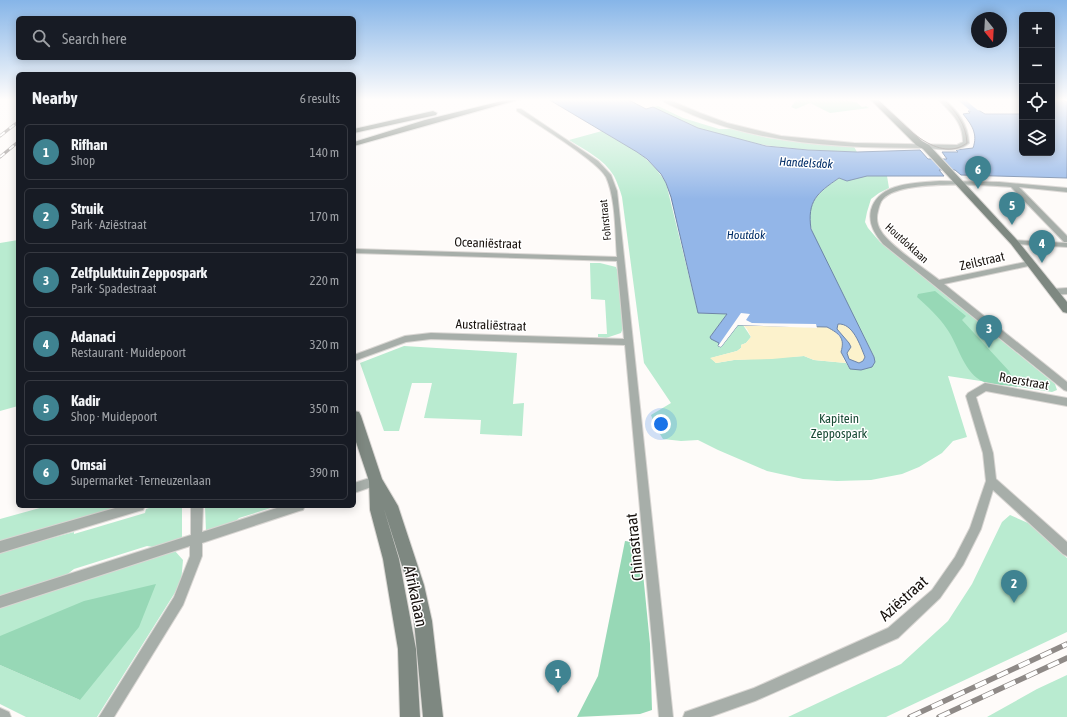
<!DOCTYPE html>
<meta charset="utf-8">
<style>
body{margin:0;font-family:"Asap Condensed",sans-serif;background:#242831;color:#f1f3f6}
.controls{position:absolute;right:12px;top:12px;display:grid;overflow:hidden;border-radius:6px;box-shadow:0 2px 10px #0003}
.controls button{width:36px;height:36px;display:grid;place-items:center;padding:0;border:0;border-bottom:1px solid #363941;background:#171b24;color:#f1f3f6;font:20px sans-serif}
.compass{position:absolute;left:971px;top:12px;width:36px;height:36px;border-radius:50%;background:#171b24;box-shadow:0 2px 10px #0003;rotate:162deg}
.you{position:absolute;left:661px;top:424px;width:14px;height:14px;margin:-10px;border:3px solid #fff;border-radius:50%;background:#1a73e8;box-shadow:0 0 0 6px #1a73e833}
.badge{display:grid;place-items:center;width:26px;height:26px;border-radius:50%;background:#3f8391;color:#fff;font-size:13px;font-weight:700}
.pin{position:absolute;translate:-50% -33px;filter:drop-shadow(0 1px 2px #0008)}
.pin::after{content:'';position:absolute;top:21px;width:14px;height:12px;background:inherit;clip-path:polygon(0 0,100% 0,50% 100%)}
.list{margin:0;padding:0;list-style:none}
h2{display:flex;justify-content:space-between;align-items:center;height:52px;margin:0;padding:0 16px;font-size:17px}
h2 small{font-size:13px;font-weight:400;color:#9ea1a6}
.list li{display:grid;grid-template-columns:26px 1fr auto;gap:12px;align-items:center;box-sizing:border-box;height:56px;margin:0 8px 8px;padding:0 8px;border:1px solid #363941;border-radius:6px}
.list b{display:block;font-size:15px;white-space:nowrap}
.list p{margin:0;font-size:13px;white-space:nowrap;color:#9ea1a6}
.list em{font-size:13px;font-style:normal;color:#9ea1a6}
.icon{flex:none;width:22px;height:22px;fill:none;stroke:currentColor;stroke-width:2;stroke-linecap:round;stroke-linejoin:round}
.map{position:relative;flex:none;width:1067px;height:717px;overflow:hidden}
.search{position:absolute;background:#171b24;box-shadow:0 2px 10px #0003;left:16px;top:16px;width:340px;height:44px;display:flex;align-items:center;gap:10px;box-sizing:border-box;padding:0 14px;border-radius:6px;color:#9ea1a6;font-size:15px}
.panel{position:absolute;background:#171b24;box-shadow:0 2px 10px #0003;left:16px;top:72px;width:340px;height:436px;border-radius:6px}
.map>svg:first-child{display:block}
.green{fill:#b9ebd0}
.forest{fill:#97d8b6}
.sand{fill:#fcf2cc}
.water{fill:#93b6e8;stroke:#6e85a7;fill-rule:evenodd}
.pier{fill:#fefbf9}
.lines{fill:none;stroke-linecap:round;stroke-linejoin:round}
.canal{fill:#93b6e8;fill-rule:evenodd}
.street-casing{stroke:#d9d6d3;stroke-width:2}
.secondary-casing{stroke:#d9d6d3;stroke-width:2}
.primary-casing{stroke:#d9d6d3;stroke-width:2}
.street{fill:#a7aea9;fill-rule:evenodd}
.secondary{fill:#7e8881;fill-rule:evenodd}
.primary{fill:#626e65;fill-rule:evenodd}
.tram{stroke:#8f8a87;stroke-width:1}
.rail-far1-casing{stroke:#8f8a87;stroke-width:3}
.rail-casing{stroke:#8f8a87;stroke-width:5.5}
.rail-far1{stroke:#fff;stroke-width:2;stroke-dasharray:6;stroke-linecap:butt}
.rail{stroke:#fff;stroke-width:4;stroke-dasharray:12;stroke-linecap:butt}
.labels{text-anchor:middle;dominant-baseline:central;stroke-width:3;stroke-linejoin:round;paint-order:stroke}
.far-street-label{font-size:11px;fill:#18120e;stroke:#fff}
.far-water-label{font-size:12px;font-style:italic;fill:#002d67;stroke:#fff}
.street-label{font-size:13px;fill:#18120e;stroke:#fff}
.park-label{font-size:13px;fill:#184b35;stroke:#fff}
.near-street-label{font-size:16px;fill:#18120e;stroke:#fff}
</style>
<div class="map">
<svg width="1067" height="717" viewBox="0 0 1067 717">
<rect width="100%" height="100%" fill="#fefbf9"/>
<!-- green -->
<path class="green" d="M797 99H839L838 100 856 102 862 107 866 106 869 108 830 113 810 103 796 109 791 107Z
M658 106 683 118 719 129H732L768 138 805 143 853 145 857 152C803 150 748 147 697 128 682 122 667 114 653 107Z
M602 131C627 145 651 157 666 183L698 313 727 314 710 337 720 343 721 347 737 325H743L751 337 746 343 741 345V348L737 351 711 358 716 363 734 360 804 356 814 360 846 363 850 369 874 357 815 240C803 208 813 196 839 178L847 181 861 176H887L889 188 879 193 871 199 867 212 865 222 868 228 880 242 1055 384 1057 390 1052 392 948 376 967 437 953 441 942 453 919 467 902 474 871 480 837 481 803 479 767 471 718 450 698 440 681 441 663 439 655 426 651 415 671 403 644 363 622 197C620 190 617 182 614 176 604 159 585 150 569 140Z
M18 240V406L0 411V243Z
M590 263H600L616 267 618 272 623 328 621 333 606 338 598 337V334H607L605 300 591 299Z
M404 346 517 353 513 404 524 403 522 436 480 434 481 420 424 418 432 383H412L399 431H384L360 363Z
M47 506H121L0 543V519Z
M155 506H182V539L153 547 147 546 74 569 65 576 0 596V552L74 532V534L145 513 146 509Z
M205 506H277L239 518 235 522 206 531Z
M1010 515 1028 523 1067 558V632L886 717H788L901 664 948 621 972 584 1002 522Z
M175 551 183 560 181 583 97 717H26L0 704V665L80 700 0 636V607Z
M1067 675V717H987L1037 689Z"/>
<!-- forest -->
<path class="forest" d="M935 291 966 316 962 320 1009 371 1017 387C1007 385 994 385 984 382 964 374 958 344 947 329 939 317 928 307 917 297L918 294Z
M625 541 640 543 650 644 652 710 640 714 577 717 598 676Z
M156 584 139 627 80 700 0 665V636L84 601Z"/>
<!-- sand -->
<path class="sand" d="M838 324C853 323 860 345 865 357L863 361 859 363 849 359 847 353 849 343 837 329Z
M743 325 827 327 834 331 843 340V358L846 363 814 360 804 356 772 359 734 360 716 363 710 358 737 351 741 348V345L746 343 751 337 747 329Z"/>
<!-- water -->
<path class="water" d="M548 99H627L646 109 653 107 698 128 766 146 808 150 857 152 920 150 928 159H947L942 152H958L956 150 973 148C978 134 972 125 963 114L970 113 968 111H980L985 114H1022V153H1052V99H1061L1067 102V178L961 175 955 170H939L944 176H867L847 181 839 178C817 193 807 201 811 229L874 357 875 362 872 367 861 370 850 369 841 352C845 338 840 334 827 327L738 325 721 347 718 346 719 343 711 339 710 337 727 314 698 313 671 197 666 183 661 174 647 159 637 152ZM838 324C853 323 860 345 865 357L863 361 859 363 849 359 847 353 851 347 849 343 837 329Z"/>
<!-- pier -->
<path class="pier" d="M741 313 750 314 746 320 752 323 816 324 817 328 738 325 721 347 718 346Z"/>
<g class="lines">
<!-- canal -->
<path class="canal" d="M957 99H964L990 120 989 122H983Z"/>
<!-- street casing -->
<g class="street-casing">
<path id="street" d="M660 99H667L700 113 727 123 781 136 854 143 957 145 963 142C963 122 951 113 938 99H944C958 111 968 124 969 143 958 154 937 148 922 148 845 148 765 145 693 115 683 110 669 106 660 99Z
M517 109H521L598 161 611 175 617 191 673 717H659L625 345 431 339 406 342 354 361V355L405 336 431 333 624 339 617 261 354 253V249L617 257C615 232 616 199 606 177 598 161 535 123 517 111Z
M940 181 999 182 1067 188V192L1019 187 1067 236V242H1064L1011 187C984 185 901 179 883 199 880 202 879 207 878 211 876 218 877 225 881 231 889 245 925 269 939 280L1030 261H1033V265L944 284 1067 382V391L1064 390 883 244C875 234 868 224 871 210 879 182 916 183 940 181Z
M1011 240 1067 243V247L1014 244 1010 242Z
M1067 288V294L1052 295 1048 292 1052 289Z
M985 383 1067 398V406L986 391 976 397 993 453 996 479 1067 542V556L1063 554 993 490 981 529 963 565 940 598 898 638 755 701 710 717H683L685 712 754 688 888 628 932 590 955 557 970 528 986 481 983 453 966 396 968 393Z
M376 476 380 478 381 481 380 484 354 493V483Z
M122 506H145L143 510 139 511 0 553V541Z
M191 506H203L202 532 283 506H305L303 510 299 511 202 543V556L183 605 114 717H99L174 597 190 556V546L0 608V596L191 535Z
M0 708 9 712 11 717H0Z"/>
</g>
<!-- secondary casing -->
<g class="secondary-casing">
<path id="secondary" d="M870 99H877L922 141 929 145 1017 240 1067 302V313L1063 312 1011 244 923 149 916 145Z
M354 411 359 412 361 416 382 479 398 506 424 585 432 621 443 717H423L414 621 408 585 384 509 399 559 416 649 420 717H400L398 649 383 559 370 510 369 481 354 436Z"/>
</g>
<!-- primary casing -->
<g class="primary-casing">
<path id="primary" d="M510 99H521L354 146V142L425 120Z
M433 111 437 113 436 115 354 133V129Z"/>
</g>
<!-- street -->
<use href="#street" class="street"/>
<!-- secondary -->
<use href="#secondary" class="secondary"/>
<!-- primary -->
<use href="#primary" class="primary"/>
<!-- tram -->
<path class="tram" d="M877 99C897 118 936 166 967 143 966 124 956 112 943 99"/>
<!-- rail-far1 casing -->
<g class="rail-far1-casing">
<path id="rail-far1" d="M0 136 18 122
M0 157 18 142"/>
</g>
<!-- rail casing -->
<g class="rail-casing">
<path id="rail" d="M910 717 1067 644
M939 717 1067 658"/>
</g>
<!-- rail-far1 -->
<use href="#rail-far1" class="rail-far1"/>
<!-- rail -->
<use href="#rail" class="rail"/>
</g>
<!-- sky -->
<linearGradient id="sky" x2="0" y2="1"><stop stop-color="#86b5e8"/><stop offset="0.5" stop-color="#fffdfc"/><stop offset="1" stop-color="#fffdfc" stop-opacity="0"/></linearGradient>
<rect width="1067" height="199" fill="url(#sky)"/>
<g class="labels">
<!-- far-street labels -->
<g class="far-street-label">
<text transform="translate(605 220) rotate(-96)">Fohrstraat</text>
<text transform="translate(907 243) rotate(42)">Houtdoklaan</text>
</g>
<!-- far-water labels -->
<g class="far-water-label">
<text transform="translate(806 163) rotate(3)">Handelsdok</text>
<text x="746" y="235">Houtdok</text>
</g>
<!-- street labels -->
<g class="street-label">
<text transform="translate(488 243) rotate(2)">Oceaniëstraat</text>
<text transform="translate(982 261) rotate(-13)">Zeilstraat</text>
<text transform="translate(491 325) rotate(2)">Australiëstraat</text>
<text transform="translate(1024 381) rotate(10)">Roerstraat</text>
</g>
<!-- park labels -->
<g class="park-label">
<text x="839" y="418">Kapitein<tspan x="839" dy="15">Zeppospark</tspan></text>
</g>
<!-- near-street labels -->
<g class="near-street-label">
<text transform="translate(634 547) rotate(-96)">Chinastraat</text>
<text transform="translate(416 596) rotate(78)">Afrikalaan</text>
<text transform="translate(903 598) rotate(-42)">Aziëstraat</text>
</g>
</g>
</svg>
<div class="controls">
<button>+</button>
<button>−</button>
<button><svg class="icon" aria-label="locate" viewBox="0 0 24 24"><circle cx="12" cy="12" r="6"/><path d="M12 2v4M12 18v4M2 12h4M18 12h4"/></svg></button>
<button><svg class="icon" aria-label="layers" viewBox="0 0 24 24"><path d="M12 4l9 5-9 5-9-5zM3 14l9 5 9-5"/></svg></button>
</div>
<svg class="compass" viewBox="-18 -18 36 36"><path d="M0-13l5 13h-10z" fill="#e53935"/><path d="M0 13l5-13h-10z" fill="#9ea1a6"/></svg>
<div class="you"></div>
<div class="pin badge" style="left:558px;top:693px">1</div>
<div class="pin badge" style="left:1014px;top:603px">2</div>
<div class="pin badge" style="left:989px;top:348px">3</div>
<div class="pin badge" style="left:1042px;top:263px">4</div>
<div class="pin badge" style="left:1012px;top:225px">5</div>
<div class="pin badge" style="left:978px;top:189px">6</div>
<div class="search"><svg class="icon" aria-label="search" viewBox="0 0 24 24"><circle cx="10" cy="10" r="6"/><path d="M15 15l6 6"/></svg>Search here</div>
<section class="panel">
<h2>Nearby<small>6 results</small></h2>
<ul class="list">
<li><span class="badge">1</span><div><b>Rifhan</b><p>Shop</p></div><em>140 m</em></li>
<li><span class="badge">2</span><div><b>Struik</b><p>Park · Aziëstraat</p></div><em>170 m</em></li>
<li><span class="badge">3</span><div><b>Zelfpluktuin Zeppospark</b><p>Park · Spadestraat</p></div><em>220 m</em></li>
<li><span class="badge">4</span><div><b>Adanaci</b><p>Restaurant · Muidepoort</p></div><em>320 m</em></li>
<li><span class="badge">5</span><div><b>Kadir</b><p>Shop · Muidepoort</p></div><em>350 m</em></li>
<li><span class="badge">6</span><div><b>Omsai</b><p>Supermarket · Terneuzenlaan</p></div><em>390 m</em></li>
</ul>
</section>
</div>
